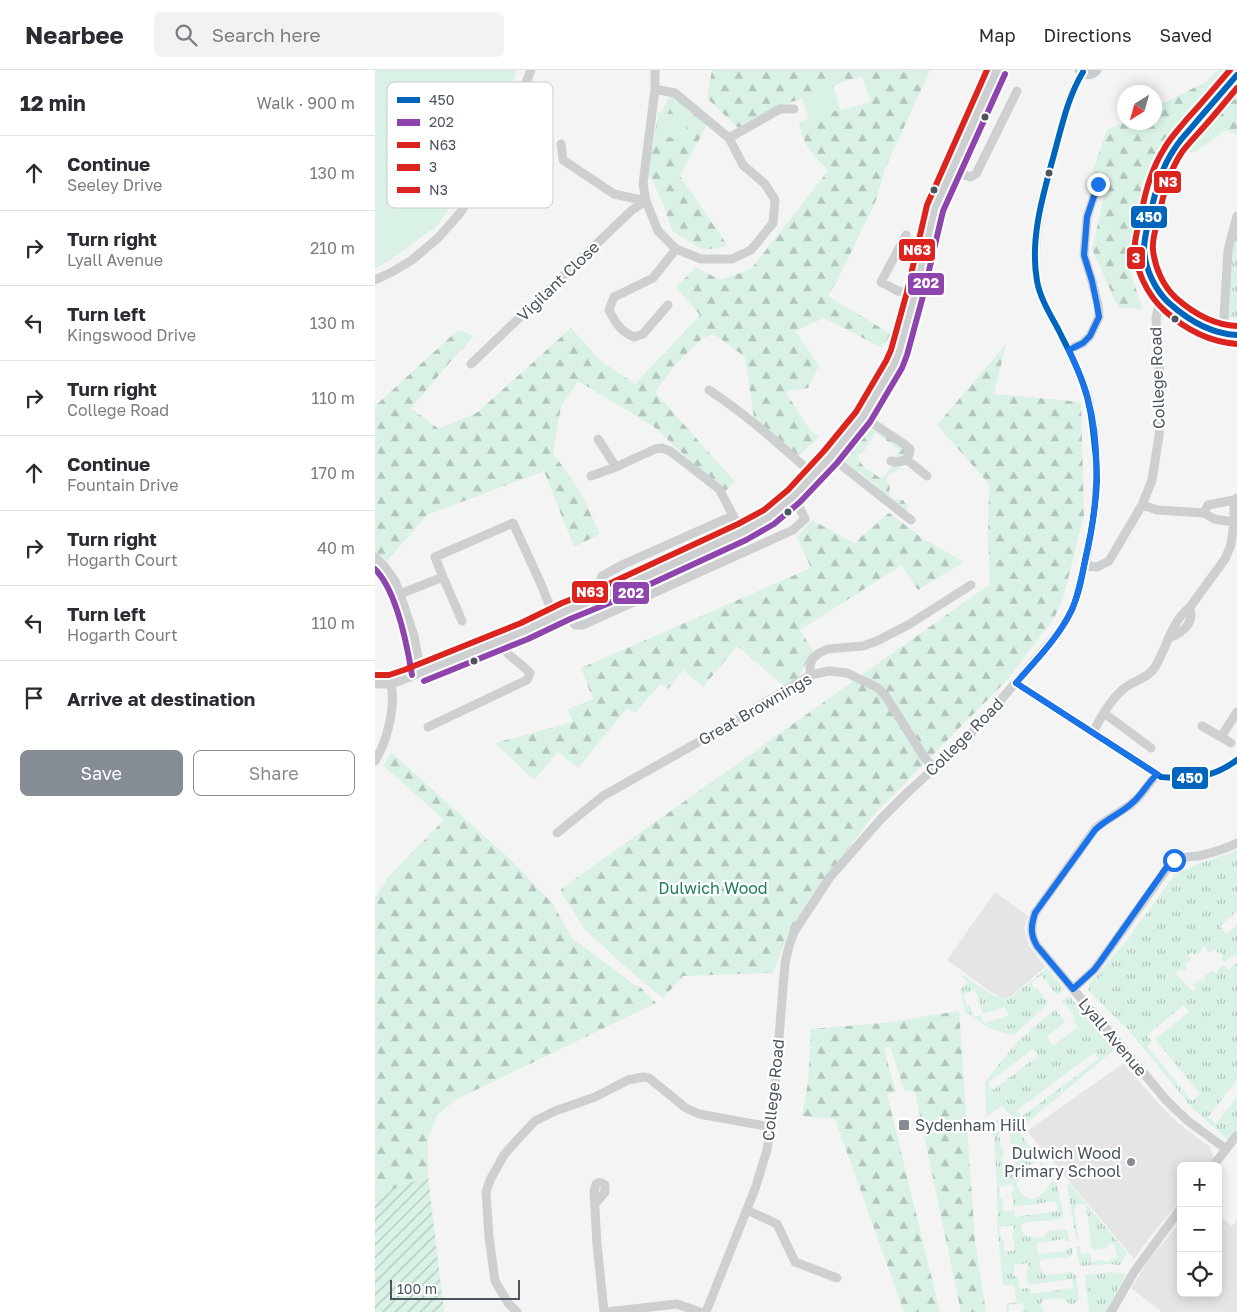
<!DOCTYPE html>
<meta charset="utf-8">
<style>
body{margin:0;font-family:"Golos Text",sans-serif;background:#f2f2f3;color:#2b2b33}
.controls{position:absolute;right:15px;bottom:15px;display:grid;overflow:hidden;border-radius:8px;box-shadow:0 2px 12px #0003}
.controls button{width:45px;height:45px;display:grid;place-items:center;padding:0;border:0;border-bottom:1px solid #e1e1e2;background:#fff;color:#2b2b33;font:25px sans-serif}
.compass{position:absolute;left:742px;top:15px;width:45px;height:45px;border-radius:50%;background:#fff;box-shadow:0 2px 12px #0003;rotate:217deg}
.scale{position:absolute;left:15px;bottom:12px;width:130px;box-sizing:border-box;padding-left:5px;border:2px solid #4b545f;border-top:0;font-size:14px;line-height:18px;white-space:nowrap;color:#4b545f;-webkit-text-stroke:4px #fff;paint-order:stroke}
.stop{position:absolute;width:15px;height:15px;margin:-11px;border:4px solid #1a73e8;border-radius:50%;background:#fff}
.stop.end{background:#1a73e8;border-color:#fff;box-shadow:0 1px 5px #0008}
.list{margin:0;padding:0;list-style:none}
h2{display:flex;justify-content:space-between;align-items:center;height:65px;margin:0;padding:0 20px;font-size:21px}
h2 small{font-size:16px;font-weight:400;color:#7c7c81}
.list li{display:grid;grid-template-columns:32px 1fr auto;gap:15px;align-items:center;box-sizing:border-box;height:75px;padding:0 20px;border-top:1px solid #e1e1e2}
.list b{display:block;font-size:19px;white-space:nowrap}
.list p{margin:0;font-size:16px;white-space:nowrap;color:#7c7c81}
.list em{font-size:16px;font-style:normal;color:#7c7c81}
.actions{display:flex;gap:10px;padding:15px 20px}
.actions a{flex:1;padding:11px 0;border:1px solid #868c93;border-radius:8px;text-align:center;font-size:18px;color:#868c93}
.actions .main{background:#868c93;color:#fff}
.icon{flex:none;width:28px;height:28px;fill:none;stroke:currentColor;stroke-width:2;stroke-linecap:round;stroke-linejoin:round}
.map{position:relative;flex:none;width:862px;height:1242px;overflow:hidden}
header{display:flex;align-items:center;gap:30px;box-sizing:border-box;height:70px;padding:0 25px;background:#fff;border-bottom:1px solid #e1e1e2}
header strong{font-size:24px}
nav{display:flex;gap:28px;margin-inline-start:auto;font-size:18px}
.search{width:350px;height:45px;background:#f2f2f3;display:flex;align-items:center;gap:12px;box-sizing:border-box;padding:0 18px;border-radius:8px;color:#7c7c81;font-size:19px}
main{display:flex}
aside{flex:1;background:#fff}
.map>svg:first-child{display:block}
.education{fill:#e6e5e5}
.grass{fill:url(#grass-tufts);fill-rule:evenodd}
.forest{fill:url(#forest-firs)}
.park{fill:#daf1e5}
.garden{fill:url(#garden-furrows)}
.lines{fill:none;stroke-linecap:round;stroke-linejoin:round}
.minor{stroke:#cecfd1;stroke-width:9}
.major{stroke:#cacdd0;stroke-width:11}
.bus-1-casing{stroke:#fff;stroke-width:10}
.bus-2-casing{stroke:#fff;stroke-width:10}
.bus-3-casing{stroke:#fff;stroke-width:10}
.bus-4-casing{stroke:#fff;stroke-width:10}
.bus-5-casing{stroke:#fff;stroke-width:10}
.bus-1{stroke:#0065bd;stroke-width:6}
.bus-2{stroke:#8e44ad;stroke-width:6}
.bus-3{stroke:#dc241f;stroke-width:6}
.bus-4{stroke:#dc241f;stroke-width:6}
.bus-5{stroke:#dc241f;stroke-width:6}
.route{stroke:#1a73e8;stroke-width:6}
.bus-dot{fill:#4b545f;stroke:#fff;stroke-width:2}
.poi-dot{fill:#868c93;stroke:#fff;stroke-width:2}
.labels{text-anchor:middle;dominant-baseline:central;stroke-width:4.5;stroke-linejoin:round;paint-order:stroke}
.street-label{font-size:16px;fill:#4b545f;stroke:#fff}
.park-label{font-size:16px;fill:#1d7f55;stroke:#fff}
.poi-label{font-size:16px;fill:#4b545f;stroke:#fff;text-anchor:start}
.key{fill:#fff;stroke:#c9cccf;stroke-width:1}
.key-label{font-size:14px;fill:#4b545f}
.line-badge{stroke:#fff;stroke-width:2}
.badge-label{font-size:14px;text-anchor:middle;font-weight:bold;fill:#fff}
</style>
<header>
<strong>Nearbee</strong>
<div class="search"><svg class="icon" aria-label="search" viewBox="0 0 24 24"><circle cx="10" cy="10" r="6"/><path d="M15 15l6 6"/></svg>Search here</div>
<nav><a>Map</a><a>Directions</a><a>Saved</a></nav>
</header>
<main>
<aside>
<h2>12 min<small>Walk · 900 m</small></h2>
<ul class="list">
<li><svg class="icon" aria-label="ahead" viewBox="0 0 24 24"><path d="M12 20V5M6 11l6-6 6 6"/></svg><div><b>Continue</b><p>Seeley Drive</p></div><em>130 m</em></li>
<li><svg class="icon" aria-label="right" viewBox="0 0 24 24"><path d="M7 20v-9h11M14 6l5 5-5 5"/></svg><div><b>Turn right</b><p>Lyall Avenue</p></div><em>210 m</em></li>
<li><svg class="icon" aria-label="left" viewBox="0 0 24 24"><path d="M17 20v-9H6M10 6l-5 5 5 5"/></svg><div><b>Turn left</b><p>Kingswood Drive</p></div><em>130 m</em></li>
<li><svg class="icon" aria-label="right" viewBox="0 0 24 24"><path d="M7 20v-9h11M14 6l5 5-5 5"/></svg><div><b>Turn right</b><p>College Road</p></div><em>110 m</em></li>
<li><svg class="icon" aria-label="ahead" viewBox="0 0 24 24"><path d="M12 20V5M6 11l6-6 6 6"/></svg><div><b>Continue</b><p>Fountain Drive</p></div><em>170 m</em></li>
<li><svg class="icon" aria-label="right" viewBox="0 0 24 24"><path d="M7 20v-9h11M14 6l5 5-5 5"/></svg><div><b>Turn right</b><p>Hogarth Court</p></div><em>40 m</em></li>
<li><svg class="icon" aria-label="left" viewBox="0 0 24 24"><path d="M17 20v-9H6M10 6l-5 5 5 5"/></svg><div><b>Turn left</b><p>Hogarth Court</p></div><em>110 m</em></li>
<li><svg class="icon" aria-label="arrive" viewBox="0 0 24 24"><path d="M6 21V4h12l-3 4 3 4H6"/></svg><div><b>Arrive at destination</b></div></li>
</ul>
<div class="actions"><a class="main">Save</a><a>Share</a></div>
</aside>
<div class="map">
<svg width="862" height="1242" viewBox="0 0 862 1242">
<defs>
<pattern id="grass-tufts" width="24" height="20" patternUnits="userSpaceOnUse" patternTransform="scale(1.25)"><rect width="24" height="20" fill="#daf1e5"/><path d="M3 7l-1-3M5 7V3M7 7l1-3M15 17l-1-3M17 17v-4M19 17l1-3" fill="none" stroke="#b3c6bd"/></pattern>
<pattern id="forest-firs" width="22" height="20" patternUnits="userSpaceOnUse" patternTransform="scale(1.25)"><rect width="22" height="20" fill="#daf1e5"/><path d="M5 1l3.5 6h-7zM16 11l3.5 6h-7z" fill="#b3c6bd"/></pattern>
<pattern id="garden-furrows" width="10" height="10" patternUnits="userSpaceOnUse" patternTransform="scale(1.25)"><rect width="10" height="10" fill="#daf1e5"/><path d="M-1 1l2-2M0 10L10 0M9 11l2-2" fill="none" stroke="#b3c6bd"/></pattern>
</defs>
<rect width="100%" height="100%" fill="#f4f4f4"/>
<!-- education -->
<path class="education" d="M620 822 653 846 649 859 654 875 670 897 634 928H627L613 920 572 890Z
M749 993 781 1031 803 1053 835 1077 839 1087 832 1096H806V1129L774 1168 759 1189 652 1061Z
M843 1145 857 1156 862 1150V1242H787L756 1218 776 1187 806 1151V1223H843Z"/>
<!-- grass -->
<path class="grass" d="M862 146V248H849L853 180Z
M862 780V841L845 856 851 864 862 855V888L859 885 850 892 847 889 848 885 845 882 842 883 839 879 834 883 831 880 832 878 831 876H828L826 879 827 880 821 886 817 882 813 886 816 890 810 895 812 898 809 901 804 900 802 902 801 905 804 907 818 922 821 919 818 915 823 910 824 911 826 909 828 911 830 908 829 907 837 900 839 902H842L848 894 853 900 862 893V1010L833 1047 841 1054 862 1027V1057L853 1070 818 1039 756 963 713 920 715 913 752 870 800 804 825 793 853 784ZM809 935 814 942 780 969 825 1024 817 1031 772 976 777 971 772 965Z
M672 898 690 920 682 925 666 905 656 913 660 919 662 918 674 933 639 965C616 962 608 954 590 941L585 919 592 912 587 907 588 905C602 914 617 928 634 929ZM600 920 608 944 630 937 633 946 609 953 606 945 599 947 595 935 592 936 588 924Z
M694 926 739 980 647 1057 627 1036 611 1047 610 1012 642 972 680 939 690 952 672 967 678 976 703 957 698 950 700 947 687 931ZM658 979 663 986 618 1020 613 1013ZM719 983 724 989 646 1047 642 1040Z
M629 1047 635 1050 674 1102 671 1106 644 1110 642 1115C646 1127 657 1134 668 1123 672 1119 675 1114 678 1109L682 1114 689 1146C677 1155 659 1147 646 1155 646 1169 659 1168 669 1167L673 1161 689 1159 692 1161 695 1171H691L690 1169 661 1173 663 1185 693 1180V1178H697L698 1184 694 1187 669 1189 665 1191 664 1196 668 1202 672 1205 696 1202 701 1205 704 1230C699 1235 694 1236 690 1229H670L666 1233 667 1239 670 1242H647V1240L649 1239 648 1233 634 1235V1241L632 1242 631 1234 642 1232 639 1215H628L622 1156V1115L619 1069 616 1058 617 1053 623 1049ZM634 1051 635 1055 633 1056 636 1074H638L641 1097 659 1094V1092L662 1091H665L666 1103 643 1107 641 1099 632 1100 630 1092H627L626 1088 629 1086 627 1077 626 1076 624 1062H622L620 1054ZM637 1114 639 1121 636 1122 639 1137 681 1131 683 1141 640 1147 639 1140 629 1141 627 1128H625L624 1117ZM638 1155 639 1162H637L640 1180 630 1182 628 1169H626L624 1157ZM653 1193 654 1199 651 1200 653 1215 697 1209 698 1218 655 1224 654 1218 645 1219 643 1206H639V1195Z
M694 1113 752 1183 745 1195 731 1194 705 1196 701 1177H705L706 1184 715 1183 717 1192 729 1190 730 1192 735 1191V1190L742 1188 739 1174 732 1175 733 1178 717 1180 715 1169 716 1168 710 1134 701 1135V1137L699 1138 703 1169H701L692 1115Z
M736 1202 751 1204 731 1242H714L710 1205Z"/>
<!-- forest -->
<path class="forest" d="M337 0H555L510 99 500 133 462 211 453 226 516 264 507 278 449 248 420 261 444 296 433 318 410 321 435 360 444 367 422 387 379 348 370 287 339 264 328 268 300 295 280 322 360 412 349 422 278 356 203 311 186 336 178 383 206 423 225 464 199 477 169 401 52 445 12 491 0 481V336L83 260 99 266 75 292 36 338 64 359 103 342 196 258 226 291 260 314 325 245 301 217 321 197 345 210 376 199 453 101C438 83 428 77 424 52L465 39 466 40 496 32 487 6 459 15V17L405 36 364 59 332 28Z
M843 0H856L781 90 751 189 768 240 743 237 717 179 732 114 716 106 732 60 749 52H780V37L831 12Z
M297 19 333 53 305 106 353 176 328 180 297 161 289 136 273 101 281 56Z
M862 22V65L851 60 820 82H810Z
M631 274 619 324 706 332 709 445 688 529 679 548 633 609 502 741 444 816 413 863 398 903 308 906 288 928 262 907 209 859 199 842 187 825 186 819 615 514 613 463 614 414 562 355Z
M491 357 497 359 527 377 530 381V384L524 389 518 388 524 380 500 362C498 367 491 379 488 382 482 389 485 380 483 389L489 397 505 408 509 407 518 395 525 397 519 403H515L511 409 515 417 514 425 516 428 523 430H528L532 436 533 441 528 446 498 419 500 415 485 402 481 403 464 390C468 382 474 376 482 372L486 361Z
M514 443 550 470 589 492 543 520 527 495 425 560 438 581 423 607 409 616 362 576 328 617 308 600 293 619 286 613 260 643 252 638 203 698 183 682 159 710 120 673 198 652 193 639 218 629 206 598 436 498 422 467 437 450 479 473Z
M16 682 137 791 178 834 196 867 258 914 265 917 281 933 82 1029 62 1045 53 1069V1106L0 1126V828L14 806 69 750 9 696Z
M584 941 600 1171 611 1242H586L540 1022 529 1020 515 976 509 979 521 1022 512 1024 565 1242H529L460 1049 427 1046 433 1012 436 959 508 953Z"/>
<!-- park -->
<path class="park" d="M0 0H142L130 37 111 81 101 100 76 136 63 155 15 190 0 199Z
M459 17 465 39 434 49 427 29Z
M283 42 314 47 308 70 281 65Z
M736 895 748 906 731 926 718 915Z"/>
<!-- garden -->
<path class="garden" d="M53 1106 69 1242H0V1126Z"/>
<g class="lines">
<!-- minor -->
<path class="minor" d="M280 19 300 23 354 68 368 95 390 114 400 130 398 153 376 180 357 189H326L301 179 283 161 271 131 268 114 280 19V0
M354 68 405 39H419
M186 74 188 90 239 124 271 131
M578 100 595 107 601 104 642 21
M531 165 506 212 523 221 540 224
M0 210 17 202 37 190 63 168 85 143 113 101 124 80 156 0
M293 235 268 264 259 267C246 262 240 252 234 240L239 227 278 208 301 179
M848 264 853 180 862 146
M693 280 708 273 715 266 724 247 723 235 717 211 709 185 712 147 723 114
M96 294 257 140 271 131
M334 320C372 345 405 375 439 405
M488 347 529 374 535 379C535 390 526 394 516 391
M223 369 241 397
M456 387 536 450
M531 389 552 406
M216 406 241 397 280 379 287 378 295 381 344 419 367 462
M767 435 782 440 829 443 839 449 859 452V430L862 428
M829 443 833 435 859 430
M0 487 10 497 20 511 25 524 39 566 46 603
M709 495 722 497 734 491 767 435 777 410 784 366 785 342 784 282 781 249 784 234 788 228
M68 507 87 551
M25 524 68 507 60 487 138 453 166 514 179 547
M228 526 223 516 227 506 249 494 357 446
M191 541 200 555H208L418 460 430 449 419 426
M794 568C803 565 815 557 816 546 816 543 815 540 815 537
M435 605V596L437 589 444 583 453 579 488 576 502 571 533 555 596 515
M641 613 786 707C796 708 808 710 818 708 833 706 851 699 862 690
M0 614H16L32 608 150 561 191 541 228 526 367 462 394 447 419 426 456 387 488 347 519 295 524 283 540 224 560 138 622 0
M729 643 776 678
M827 656 846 667 862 642
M53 657 152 610 155 603C144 591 132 586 123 573
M718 662C725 649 734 632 746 621 756 611 773 609 780 597 792 577 796 552 815 537L850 489 856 475 859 452
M846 667 856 673
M0 691C12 672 21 636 16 614
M782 704 763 728 755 735 726 754 720 759 660 843C656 856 655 864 662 876L792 1031 813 1051 851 1079
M182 763 228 726 343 661 435 605 454 601 472 603 503 618 510 625 549 687 559 698
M698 919 719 900 725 892 796 793C805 787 813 787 823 786 837 783 850 779 862 773
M838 1096 862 1065
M220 1134 230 1122V1115C226 1112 225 1112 221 1114L219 1122 222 1174 229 1242
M372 1140 402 1154 420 1192 462 1208
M142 1242 133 1233 120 1211 114 1167 111 1122 115 1110 129 1085 143 1069 160 1051 180 1041 220 1027 253 1010 268 1007 274 1008 311 1038 324 1044 396 1057
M231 1242 302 1234 325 1242
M331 1242 380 1119 392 1080 398 1042 410 893 414 876 419 862 455 807 506 749 533 722 586 674 612 646 666 583 684 561 696 542 701 529 713 481 718 448 722 412 718 357 714 330 706 306 667 228C650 184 670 119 682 74 689 49 693 24 708 2
M736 1242 759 1202 806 1138"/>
<!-- major -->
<path class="major" d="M705 0C710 5 716 5 721 0
M862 5 801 76C787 96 779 120 775 144 773 154 770 164 769 174 769 182 770 190 773 197 780 222 791 233 812 247 827 257 844 265 862 265"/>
<!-- bus-1 casing -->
<g class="bus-1-casing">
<path id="bus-1" d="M862 5C849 20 835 36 822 51 815 60 806 68 800 78 785 99 780 124 774 149 772 159 769 169 769 179 770 199 780 220 794 233 813 250 837 264 862 265
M641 613C661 590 683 568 696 541 704 525 707 507 710 490 716 464 721 438 722 411 722 397 721 384 719 370 717 351 715 333 708 314 702 295 692 277 683 259 675 244 665 228 662 211 654 166 670 119 681 77 688 51 694 25 708 2
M641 613 786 707C815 710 838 708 862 690"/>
</g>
<!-- bus-2 casing -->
<g class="bus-2-casing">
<path id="bus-2" d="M0 499C22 521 32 574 37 605
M49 611 153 569 195 549 232 534 371 470 399 454 425 432 462 393 495 352 527 298 532 285 548 226 568 141 630 4"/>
</g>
<!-- bus-3 casing -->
<g class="bus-3-casing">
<path id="bus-3" d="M0 605H14L29 600 146 553 187 533 225 518 363 454 389 440 413 420 449 381 481 342 511 291 516 280 532 222 552 135 612 0"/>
</g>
<!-- bus-4 casing -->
<g class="bus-4-casing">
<path id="bus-4" d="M855 0C841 16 827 33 812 49 804 59 795 68 789 79 777 98 771 118 767 140 765 151 761 162 760 173 759 198 772 225 790 241 810 259 835 272 862 274"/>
</g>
<!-- bus-5 casing -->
<g class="bus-5-casing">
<path id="bus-5" d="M862 18C850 32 839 46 827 59 820 67 813 74 807 82 793 103 788 126 783 150 780 160 777 170 778 180 780 198 788 216 801 228 818 243 839 255 862 256"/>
</g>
<!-- bus-1 -->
<use href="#bus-1" class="bus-1"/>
<!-- bus-2 -->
<use href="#bus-2" class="bus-2"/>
<!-- bus-3 -->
<use href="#bus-3" class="bus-3"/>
<!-- bus-4 -->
<use href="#bus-4" class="bus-4"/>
<!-- bus-5 -->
<use href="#bus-5" class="bus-5"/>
</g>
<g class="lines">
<!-- route -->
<path class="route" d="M723 114 712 147 709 185 717 211 722 235 724 247 715 266 708 273 694 280C701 296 709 312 713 329 727 380 722 442 710 492 706 508 703 525 697 540 684 567 660 591 641 613L782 704C772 714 766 726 756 734 745 744 731 749 720 760L660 843C656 856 655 864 662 876L698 919 719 900 725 892 793 795 799 790"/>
</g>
<!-- markers -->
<g class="bus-dot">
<circle cx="610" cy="47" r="4.5"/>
<circle cx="674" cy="103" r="4.5"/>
<circle cx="559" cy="120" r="4.5"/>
<circle cx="800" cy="249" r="4.5"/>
<circle cx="413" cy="442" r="4.5"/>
<circle cx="99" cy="591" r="4.5"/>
</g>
<g class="poi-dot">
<rect x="523" y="1049" width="12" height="12" rx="2.5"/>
<circle cx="756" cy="1092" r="5"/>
</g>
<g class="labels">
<!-- street labels -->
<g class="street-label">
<text transform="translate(183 211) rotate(-44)">Vigilant Close</text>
<text transform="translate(782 308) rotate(-92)">College Road</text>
<text transform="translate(380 639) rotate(-30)">Great Brownings</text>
<text transform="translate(589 667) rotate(-45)">College Road</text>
<text transform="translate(738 967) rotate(50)">Lyall Avenue</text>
<text transform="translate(398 1020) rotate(-84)">College Road</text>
</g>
<!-- park labels -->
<g class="park-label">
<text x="338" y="818">Dulwich Wood</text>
</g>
<!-- poi labels -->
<g class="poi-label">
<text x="540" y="1055">Sydenham Hill</text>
<text x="746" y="1083" text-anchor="end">Dulwich Wood<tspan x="746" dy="18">Primary School</tspan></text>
</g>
</g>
<!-- legend -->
<rect x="12" y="12" width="166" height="126" rx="8" class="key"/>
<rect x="22" y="27" width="23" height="6" fill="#0065bd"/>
<rect x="22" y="49" width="23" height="7" fill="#8e44ad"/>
<rect x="22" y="72" width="23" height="6" fill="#dc241f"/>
<rect x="22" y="94" width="23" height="7" fill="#dc241f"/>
<rect x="22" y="117" width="23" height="6" fill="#dc241f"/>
<g class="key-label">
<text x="54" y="35">450</text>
<text x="54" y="57">202</text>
<text x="54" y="80">N63</text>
<text x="54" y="102">3</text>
<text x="54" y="125">N3</text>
</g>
<g class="line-badge">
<rect x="778" y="100" width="29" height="24" rx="5" fill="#dc241f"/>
<rect x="755" y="135" width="38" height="24" rx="5" fill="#0065bd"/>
<rect x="523" y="168" width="38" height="24" rx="5" fill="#dc241f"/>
<rect x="751" y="176" width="20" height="24" rx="5" fill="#dc241f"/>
<rect x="532" y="202" width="38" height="24" rx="5" fill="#8e44ad"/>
<rect x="196" y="510" width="38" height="24" rx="5" fill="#dc241f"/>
<rect x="237" y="511" width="38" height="24" rx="5" fill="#8e44ad"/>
<rect x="796" y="696" width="38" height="24" rx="5" fill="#0065bd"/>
</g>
<g class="badge-label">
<text x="793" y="117">N3</text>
<text x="774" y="152">450</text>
<text x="542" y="185">N63</text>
<text x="761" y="193">3</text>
<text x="551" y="218">202</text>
<text x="215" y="527">N63</text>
<text x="256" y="528">202</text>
<text x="815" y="713">450</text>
</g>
</svg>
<div class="controls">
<button>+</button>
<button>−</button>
<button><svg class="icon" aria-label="locate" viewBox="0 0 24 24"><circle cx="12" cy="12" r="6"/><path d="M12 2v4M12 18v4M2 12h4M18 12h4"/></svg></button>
</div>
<svg class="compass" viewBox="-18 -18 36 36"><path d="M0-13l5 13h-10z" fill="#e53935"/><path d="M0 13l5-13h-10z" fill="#7c7c81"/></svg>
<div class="scale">100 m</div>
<div class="stop" style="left:799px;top:790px"></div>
<div class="stop end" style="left:723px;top:114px"></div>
</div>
</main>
